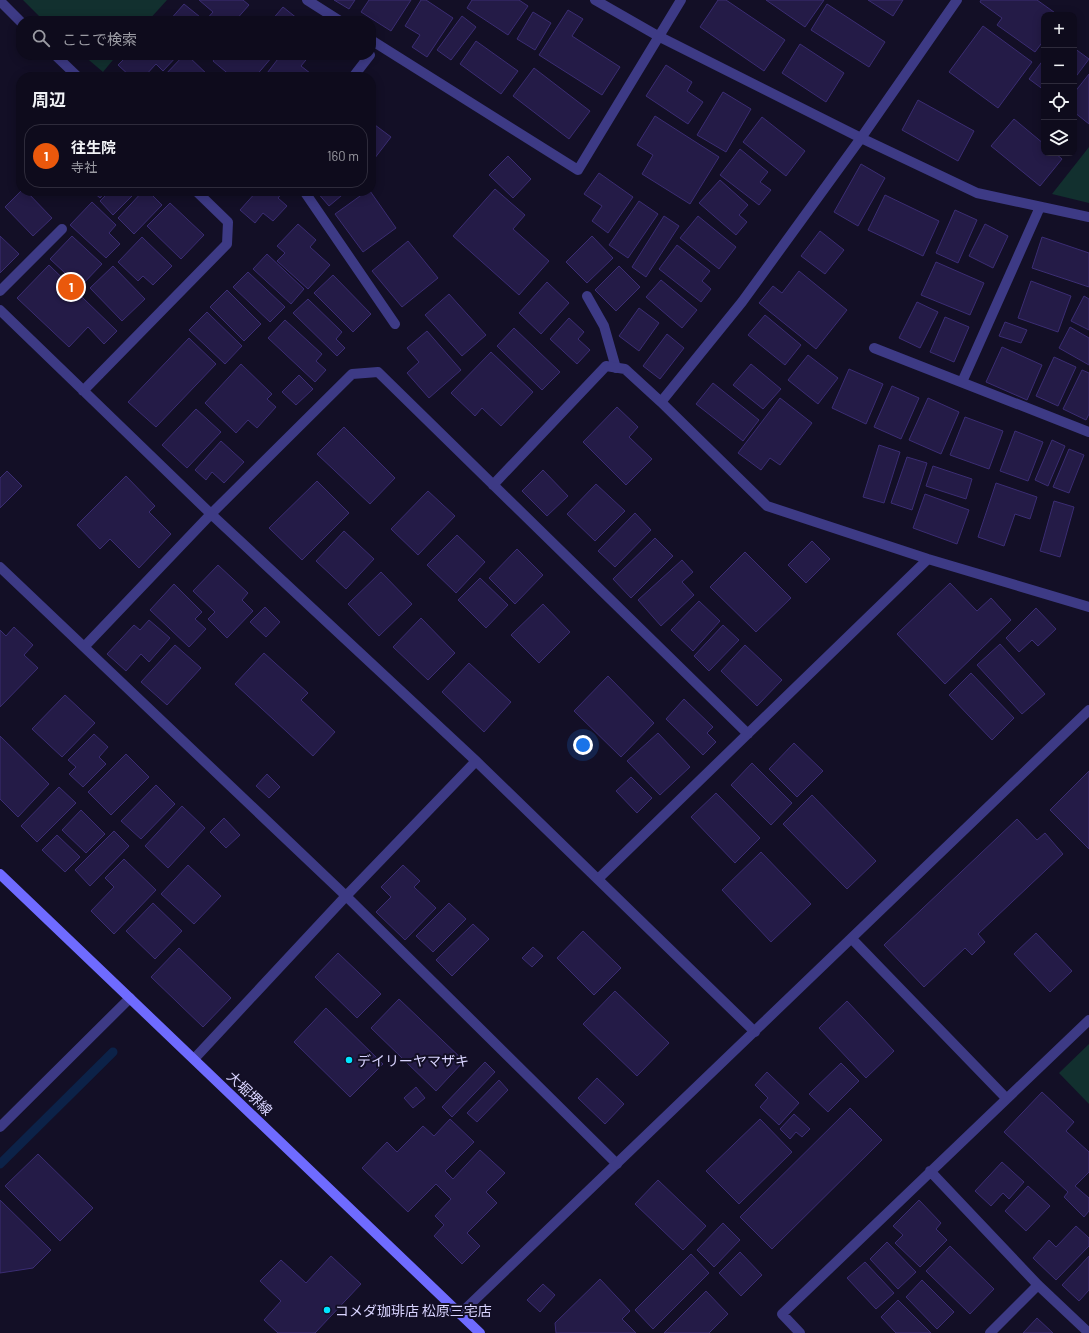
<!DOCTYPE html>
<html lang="ja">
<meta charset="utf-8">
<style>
body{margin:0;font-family:Barlow,"Noto Sans JP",sans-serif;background:#171425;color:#f1f3f6}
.controls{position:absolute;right:12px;top:12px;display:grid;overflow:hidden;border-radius:8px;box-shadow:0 2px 10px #0003}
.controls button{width:36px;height:36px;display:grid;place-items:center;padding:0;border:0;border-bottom:1px solid #2e2b3b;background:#0e0b1c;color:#f1f3f6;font:20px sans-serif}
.you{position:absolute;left:583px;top:745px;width:14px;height:14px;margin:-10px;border:3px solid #fff;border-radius:50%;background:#1a73e8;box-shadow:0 0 0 6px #1a73e833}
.badge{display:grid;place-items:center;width:26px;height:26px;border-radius:50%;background:#ea580c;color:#fff;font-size:13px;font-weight:700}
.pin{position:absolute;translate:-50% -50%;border:2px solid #fff;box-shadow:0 1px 4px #0006}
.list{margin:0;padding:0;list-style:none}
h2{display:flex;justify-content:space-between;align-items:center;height:52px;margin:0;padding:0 16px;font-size:17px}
h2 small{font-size:13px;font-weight:400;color:#9b9ba3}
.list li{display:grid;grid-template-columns:26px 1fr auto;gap:12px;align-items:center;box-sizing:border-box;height:64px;margin:0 8px 8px;padding:0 8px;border:1px solid #2e2b3b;border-radius:16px}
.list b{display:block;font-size:15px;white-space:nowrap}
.list p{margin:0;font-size:13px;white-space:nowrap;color:#9b9ba3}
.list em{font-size:13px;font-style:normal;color:#9b9ba3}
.icon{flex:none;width:22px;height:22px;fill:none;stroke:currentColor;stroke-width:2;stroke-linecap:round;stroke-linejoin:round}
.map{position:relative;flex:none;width:1089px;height:1333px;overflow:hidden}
.search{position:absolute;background:#0e0b1c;box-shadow:0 2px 10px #0003;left:16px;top:16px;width:360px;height:44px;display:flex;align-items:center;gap:10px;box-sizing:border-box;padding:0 14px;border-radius:16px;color:#9b9ba3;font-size:15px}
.panel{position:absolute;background:#0e0b1c;box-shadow:0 2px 10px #0003;left:16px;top:72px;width:360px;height:124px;border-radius:16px}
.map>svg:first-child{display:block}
.green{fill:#12302f}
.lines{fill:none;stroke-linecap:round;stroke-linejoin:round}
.stream{stroke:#0c2248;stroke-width:9}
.building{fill:#241b47;stroke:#3b2d73}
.service{stroke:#3d3a85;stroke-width:10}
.minor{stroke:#3d3a85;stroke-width:10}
.tertiary{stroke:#3d3a85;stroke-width:10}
.secondary{stroke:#6f6bff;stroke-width:10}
.poi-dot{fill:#00e5ff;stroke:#130f26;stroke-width:1.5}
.labels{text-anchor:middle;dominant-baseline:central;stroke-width:4;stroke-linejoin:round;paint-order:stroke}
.poi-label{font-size:14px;fill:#d9d4ff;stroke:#130f26;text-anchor:start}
.street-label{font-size:14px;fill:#d9d4ff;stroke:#130f26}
</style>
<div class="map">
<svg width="1089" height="1333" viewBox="0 0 1089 1333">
<rect width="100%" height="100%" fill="#130f26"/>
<!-- green -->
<path class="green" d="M23 0H167L148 21H44Z
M83 55H117L103 72Z
M1089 147V203L1052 194Z
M1089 1044V1104L1059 1073Z"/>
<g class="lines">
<!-- stream -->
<path class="stream" d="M0 1164 113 1052"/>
</g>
<!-- building -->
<path class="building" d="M199 0H243L249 5 235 21H205L213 12Z
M334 0H355L349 9Z
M369 0H411L391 31 361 12Z
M421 0H426L453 18 427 57 412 47 420 35 405 26Z
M472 0H519L528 6 508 35 467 8Z
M718 0H726L785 40 764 71 700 27Z
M766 0H824L805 27Z
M868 0H903L893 16Z
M981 0H1037L1058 15H1044V40L1035 52 997 25 1002 18 980 2Z
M184 4 205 21H169Z
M827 4 885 42 869 67 811 30Z
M283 7 298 19 296 21H271Z
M568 10 583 19 572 36 620 67 602 95 539 55Z
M533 12 551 23 535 50 517 39Z
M462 16 476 27 451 60 437 50Z
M983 26 1032 62 998 108 949 72Z
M476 41 518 71 501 94 460 64Z
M800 44 844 73 826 102 782 73Z
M1074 48 1089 59 1074 79Z
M128 55H178L163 71 156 64 144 77H131L118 65Z
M184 55H187L210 77H163Z
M218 55H269L272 57 255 77H232L213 61Z
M281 55H310L301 66 315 77H264Z
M1044 59V90L1029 79Z
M666 65 692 82 687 91 703 102 688 124 646 96Z
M534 68 590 111 569 139 513 96Z
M1089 74V124L1074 112V93Z
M723 92 751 109 726 152 697 135Z
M918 100 974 131 958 161 902 130Z
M655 116 719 157 690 204 642 174 653 155 637 145Z
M762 117 805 151 786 176 743 142Z
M1014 119 1044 144V153H1055L1062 159 1040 186 991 146Z
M371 122 391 137 371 163Z
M740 149 768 172 760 182 771 190 759 205 720 175Z
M508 156 531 179 513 198 489 175Z
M861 164 885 178 858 226 834 212Z
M599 173 633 197 608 233 592 221 602 206 584 194Z
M720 180 748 205 739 215 747 222 736 235 699 203Z
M495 189 525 215 513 229 549 261 519 295 453 236Z
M21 191H26L52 218 33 236 5 207Z
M92 191H106L100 198Z
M110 191H137L113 215 100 201Z
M143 191H148L162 205 134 234 118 218Z
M257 191H284L278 198 287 206 273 221 263 213 255 223 240 210Z
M316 191H347L329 206Z
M367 191H370L396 228 363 252 335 214Z
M885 195 939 221 923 256 868 230Z
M639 201 658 214 628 258 609 245Z
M92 202 116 225 109 233 120 244 106 258 70 225Z
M170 203 204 235 181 259 147 226Z
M955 210 977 220 958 263 936 253Z
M664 216 679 226 646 277 632 267Z
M698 216 736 247 719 269 680 238Z
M298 224 316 240 310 247 330 265 308 289 277 261 285 253 277 246Z
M985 224 1008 236 993 268 969 256Z
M820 231 844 250 825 274 801 256Z
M0 236 19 254 0 273Z
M72 236 102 264 80 287 50 259Z
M592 236 613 258 587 283 566 262Z
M142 237 172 266 153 285 143 276 138 281 118 262Z
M1042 237 1089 253V287L1032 268Z
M408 241 438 278 402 307 372 271Z
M677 245 710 271 702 281 711 289 701 302 659 269Z
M267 254 304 289 291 304 253 269Z
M936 262 984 283 970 315 921 295Z
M49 265 117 331 104 344 88 327 69 347 17 298Z
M113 266 145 299 122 321 90 288Z
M619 266 640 287 616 311 595 290Z
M799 271 847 310 816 349 759 303 773 286 782 293Z
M248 272 285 307 270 322 233 287Z
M333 275 371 314 353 332 314 293Z
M661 280 697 310 682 328 646 297Z
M1031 281 1071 296 1058 332 1018 318Z
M547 282 569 303 541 334 519 313Z
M227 290 261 324 244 341 210 307Z
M449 294 486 335 462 356 425 315Z
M1084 296 1089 299V330L1071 321Z
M308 299 342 332 336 339 345 348 337 356 293 313Z
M917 302 938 312 920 348 899 338Z
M639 308 659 323 639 351 619 336Z
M207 312 242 346 225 364 189 330Z
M765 315 801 345 785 365 748 335Z
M945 317 969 327 954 362 930 352Z
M569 318 584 332 578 339 590 350 577 364 550 339Z
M285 320 322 354 316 361 326 370 315 382 268 338Z
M1005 322 1027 330 1021 343 999 336Z
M1070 327 1089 338V365L1059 348Z
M514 328 560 372 542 390 497 346Z
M427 331 461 370 429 398 407 373 419 362 407 348Z
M667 334 684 348 660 379 643 366Z
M189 338 216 364 156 427 128 402Z
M1002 347 1042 365 1027 400 986 382Z
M491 352 533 392 501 426 482 408 475 416 451 393Z
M808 355 838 378 818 404 788 380Z
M1054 357 1076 367 1058 406 1036 396Z
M241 364 272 394 267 399 276 407 257 428 248 420 236 433 205 403Z
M751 364 781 389 763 409 733 385Z
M849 369 883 384 866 424 832 408Z
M1082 370 1089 373V414L1086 420 1063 409Z
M299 375 313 389 296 405 282 392Z
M713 383 759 420 743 441 696 404Z
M892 386 919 398 901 439 874 427Z
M780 398 812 423 780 465 770 458 761 470 738 453Z
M928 398 959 412 941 454 909 440Z
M617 407 638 427 629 437 652 459 626 485 583 442Z
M196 409 221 432 187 468 162 445Z
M965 417 1003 431 989 469 950 455Z
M344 427 395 478 370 504 317 454Z
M1015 431 1043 442 1028 481 1000 471Z
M1052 440 1065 446 1048 486 1035 480Z
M221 441 244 462 224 483 212 472 206 480 195 470Z
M879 445 900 452 884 503 863 497Z
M1069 449 1084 455 1069 493 1053 487Z
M907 457 927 463 912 510 891 503Z
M933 466 972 479 966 499 926 486Z
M543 470 568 496 547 516 522 491Z
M7 471 22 486 0 508V478Z
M126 476 155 506 149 512 171 534 139 568 110 539 100 549 77 525Z
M317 481 349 513 302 560 269 528Z
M996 483 1037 497 1030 519 1015 514 1004 546 978 537Z
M596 484 625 511 595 541 567 514Z
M428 491 455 516 418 555 391 529Z
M925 494 969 510 957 544 913 528Z
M1054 501 1074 507 1060 557 1040 551Z
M635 513 651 530 615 567 598 551Z
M344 531 374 559 346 589 316 561Z
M457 535 485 562 456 593 427 565Z
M655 538 673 556 631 598 613 579Z
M812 541 830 559 806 583 788 565Z
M517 549 543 575 515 604 489 578Z
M745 552 791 598 756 632 710 587Z
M682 560 693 572 682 582 694 595 661 626 638 600Z
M218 565 248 593 242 600 253 611 227 638 208 619 215 612 193 591Z
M381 572 412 604 379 636 348 604Z
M480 578 508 605 486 628 458 600Z
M950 583 977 611 991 598 1011 620 945 684 897 634Z
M174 584 202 612 195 619 206 629 189 647 150 610Z
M699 601 720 621 693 651 671 630Z
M543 604 570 632 539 663 511 635Z
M265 607 280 622 266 637 250 622Z
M1036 608 1056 629 1038 646 1032 640 1019 652 1006 638Z
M421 618 455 653 428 680 393 647Z
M149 620 170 638 149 662 141 654 126 671 107 654 134 625 140 630Z
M723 625 739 640 709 671 694 656Z
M14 627 33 645 24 655 38 668 0 707V630L6 636Z
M1000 644 1045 694 1022 714 977 665Z
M175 645 201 668 167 705 141 682Z
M745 645 782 680 757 706 721 671Z
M264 653 308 693 301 700 335 732 313 756 235 684Z
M469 663 511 702 484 732 442 692Z
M971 673 1014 718 992 740 949 695Z
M608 676 654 723 621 757 574 711Z
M65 695 95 723 62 757 32 729Z
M684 699 713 727 707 733 716 742 703 755 666 719Z
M658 733 690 767 660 795 627 761Z
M94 734 108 747 99 757 106 764 83 787 69 774 76 767 68 760Z
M0 736 49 784 18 817 0 799Z
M794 743 823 771 797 797 769 769Z
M126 754 149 777 111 815 88 792Z
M752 763 792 803 771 825 731 785Z
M1089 771V849L1050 810Z
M267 774 280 787 269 798 256 786Z
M631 777 652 798 637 813 616 791Z
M156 785 175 804 141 839 121 821Z
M59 787 76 803 37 842 21 826Z
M716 793 760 838 735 863 691 817Z
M812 795 876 861 847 889 783 824Z
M182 806 205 828 168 868 145 846Z
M81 810 105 834 86 853 62 830Z
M224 818 240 835 226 848 210 832Z
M1017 819 1037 840 1045 833 1063 854 978 934 985 942 972 955 965 948 924 987 884 945Z
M114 831 129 846 90 886 75 870Z
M57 835 80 857 65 872 42 850Z
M761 852 811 904 771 942 722 890Z
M124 859 156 890 114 934 91 911 114 887 105 878Z
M188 865 221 896 194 924 161 894Z
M403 865 420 881 414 887 436 908 405 940 376 912 391 897 381 887Z
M153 903 182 931 155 959 126 931Z
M449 903 466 919 433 952 416 936Z
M473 924 489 939 452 976 436 960Z
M583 931 621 968 594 995 557 958Z
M1036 933 1072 971 1050 992 1014 954Z
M533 947 543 956 532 967 522 958Z
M179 948 231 998 203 1027 151 977Z
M338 953 381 994 357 1018 315 977Z
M615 991 669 1043 637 1076 583 1024Z
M399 999 464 1061 436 1091 371 1028Z
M847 1001 894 1051 866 1078 819 1028Z
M326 1008 383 1064 350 1097 294 1042Z
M485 1062 495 1072 452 1117 442 1107Z
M841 1063 859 1081 828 1112 809 1094Z
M767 1072 799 1103 779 1125 760 1107 768 1098 755 1085Z
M597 1078 624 1104 605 1124 578 1098Z
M499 1080 508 1090 477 1122 467 1113Z
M416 1087 425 1098 413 1108 404 1098Z
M1042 1092 1074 1122 1066 1131 1089 1152V1172L1075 1186 1089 1198V1211L1084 1217 1064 1197 1068 1192 1004 1132Z
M850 1108 882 1140 772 1249 740 1217Z
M794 1114 810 1129 802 1137 796 1132 790 1139 780 1129Z
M450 1119 474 1142 445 1171 453 1179 480 1150 505 1173 486 1192 497 1203 467 1233 480 1246 462 1264 434 1236 444 1225 435 1216 451 1199 436 1184 408 1212 362 1168 387 1142 397 1152 423 1126 434 1136Z
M760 1119 792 1152 739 1204 706 1171Z
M38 1154 93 1208 60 1241 5 1186Z
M1002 1162 1024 1182 1009 1199 1003 1193 991 1206 975 1191Z
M658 1180 706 1226 683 1250 635 1204Z
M1028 1186 1050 1206 1026 1231 1005 1211Z
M0 1200 51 1250 33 1268 0 1273Z
M919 1200 941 1223 936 1229 947 1240 920 1267 895 1243 903 1235 893 1226Z
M723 1223 740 1240 714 1267 697 1250Z
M1076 1226 1089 1238V1246L1056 1280 1033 1258 1049 1240 1056 1247Z
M887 1242 916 1272 898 1289 870 1259Z
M950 1246 994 1289 970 1314 926 1271Z
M740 1252 762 1275 741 1296 719 1273Z
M691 1254 709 1273 653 1329 635 1310Z
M331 1256 361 1284 315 1333H278L264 1320 281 1301 260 1281 281 1260 306 1283Z
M1089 1256V1290L1079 1301 1062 1285Z
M865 1262 894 1293 876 1309 847 1278Z
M600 1279 630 1311 622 1319 636 1333H556L555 1323Z
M922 1280 954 1312 937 1329 906 1297Z
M543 1284 555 1295 540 1312 527 1300Z
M706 1291 728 1314 709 1333H664Z
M898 1300 931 1333H896L881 1317Z
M1037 1318 1053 1333H1023Z"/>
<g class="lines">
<!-- service -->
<path class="service" d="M0 291 62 229
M587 296 604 326 616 368
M0 1127 130 998"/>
<!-- minor -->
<path class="minor" d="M307 0 340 21
M595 0 658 36 861 138 977 193 1089 217
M0 1 21 22
M371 40 578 170 681 0
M55 55 78 77
M353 77 370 55
M304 191 395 324
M0 310 211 514 476 761 755 1032
M874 348 1089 432
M962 382 1040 207
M83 391 227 244 228 222 196 191
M661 402 742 302 861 138 957 0
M493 485 606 366 625 369 661 402 767 506 928 559 1089 607
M0 567 346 896 617 1164
M85 646 211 514 352 374 378 372 748 734
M598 879 928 559
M852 939 1006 1098
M194 1059 346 896 476 761
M930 1171 1038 1285 1089 1333
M800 1333 782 1314 1089 1020
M990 1333 1038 1285"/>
<!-- tertiary -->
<path class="tertiary" d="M460 1314 1089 710"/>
<!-- secondary -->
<path class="secondary" d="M0 874 480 1333"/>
</g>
<!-- markers -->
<g class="poi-dot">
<circle cx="349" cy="1060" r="4"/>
<circle cx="327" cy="1310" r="4"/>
</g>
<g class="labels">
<!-- poi labels -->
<g class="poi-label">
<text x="357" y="1060">デイリーヤマザキ</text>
<text x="335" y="1310">コメダ珈琲店 松原三宅店</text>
</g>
<!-- street labels -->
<g class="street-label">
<text transform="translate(250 1093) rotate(44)">大堀堺線</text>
</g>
</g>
</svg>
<div class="controls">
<button>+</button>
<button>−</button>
<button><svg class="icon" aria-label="locate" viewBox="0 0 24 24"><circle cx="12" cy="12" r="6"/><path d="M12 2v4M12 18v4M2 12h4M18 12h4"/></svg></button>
<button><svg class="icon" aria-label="layers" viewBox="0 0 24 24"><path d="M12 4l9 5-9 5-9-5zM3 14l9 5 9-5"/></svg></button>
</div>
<div class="you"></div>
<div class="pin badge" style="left:71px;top:287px">1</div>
<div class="search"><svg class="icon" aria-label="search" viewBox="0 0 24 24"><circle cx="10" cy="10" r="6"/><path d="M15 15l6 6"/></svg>ここで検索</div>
<section class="panel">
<h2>周辺<small></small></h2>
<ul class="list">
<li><span class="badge">1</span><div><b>往生院</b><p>寺社</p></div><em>160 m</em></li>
</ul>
</section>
</div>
